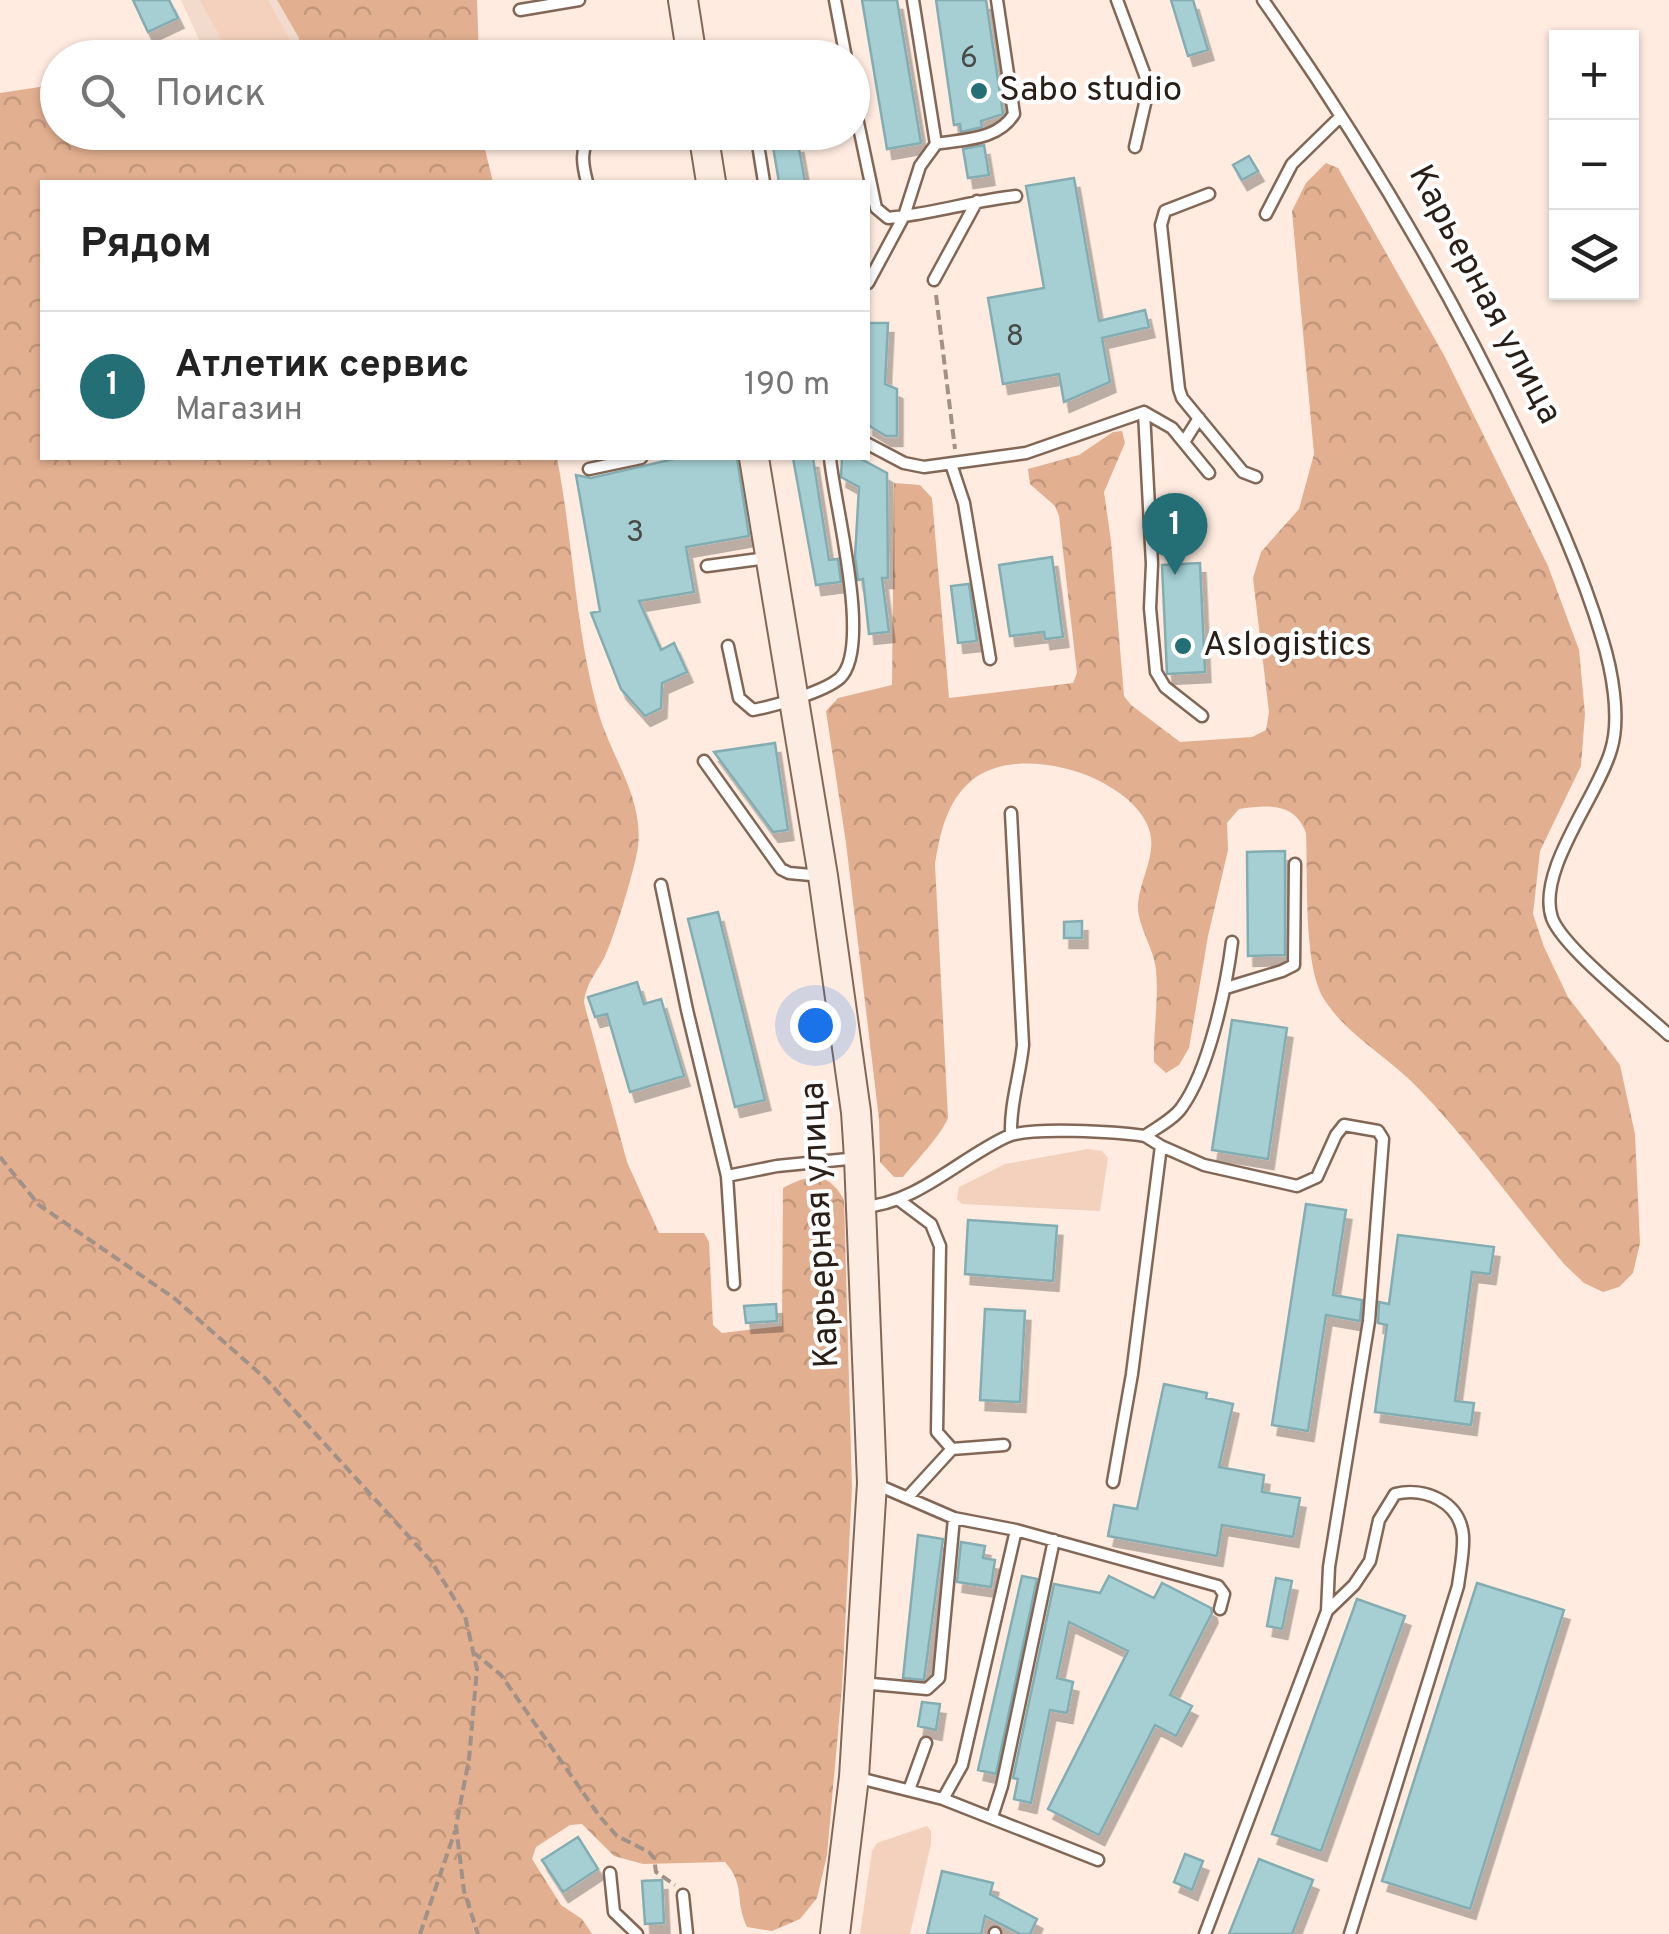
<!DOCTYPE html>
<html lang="ru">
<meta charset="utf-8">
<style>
body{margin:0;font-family:Overpass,sans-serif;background:#f2f2f2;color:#222}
.controls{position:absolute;right:30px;top:30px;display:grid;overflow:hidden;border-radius:0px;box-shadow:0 2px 8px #0004}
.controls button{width:90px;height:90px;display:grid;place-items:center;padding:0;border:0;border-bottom:2px solid #e0e0e0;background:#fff;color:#222;font:50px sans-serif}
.you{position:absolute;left:815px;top:1025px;width:35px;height:35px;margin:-25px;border:8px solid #fff;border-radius:50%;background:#1a73e8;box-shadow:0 0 0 15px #1a73e833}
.badge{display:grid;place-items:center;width:65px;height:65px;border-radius:50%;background:#246f75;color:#fff;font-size:32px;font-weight:700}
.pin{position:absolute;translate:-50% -82px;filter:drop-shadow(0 2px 5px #0008)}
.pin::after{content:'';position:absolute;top:52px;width:35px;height:30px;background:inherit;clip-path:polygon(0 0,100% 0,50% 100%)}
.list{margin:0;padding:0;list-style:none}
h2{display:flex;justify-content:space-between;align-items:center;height:130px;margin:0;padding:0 40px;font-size:42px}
h2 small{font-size:32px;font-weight:400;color:#767676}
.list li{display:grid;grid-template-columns:65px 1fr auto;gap:30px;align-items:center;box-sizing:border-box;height:150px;padding:0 40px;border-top:2px solid #e0e0e0}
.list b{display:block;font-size:38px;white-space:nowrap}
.list p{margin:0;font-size:32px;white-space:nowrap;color:#767676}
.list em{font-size:32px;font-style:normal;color:#767676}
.icon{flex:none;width:55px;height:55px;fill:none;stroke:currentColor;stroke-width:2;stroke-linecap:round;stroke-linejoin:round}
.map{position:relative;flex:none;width:1669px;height:1934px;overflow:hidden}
.search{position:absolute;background:#fff;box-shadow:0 2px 8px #0004;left:40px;top:40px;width:830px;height:110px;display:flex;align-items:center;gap:25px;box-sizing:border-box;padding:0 35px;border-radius:55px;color:#767676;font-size:38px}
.panel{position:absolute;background:#fff;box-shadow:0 2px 8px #0004;left:40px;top:180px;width:830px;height:280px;border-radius:0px}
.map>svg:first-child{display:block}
.built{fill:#f2dbcc}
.grass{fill:#f3d1bd}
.forest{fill:url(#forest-crowns)}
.building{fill:#a5cfd3;stroke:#84adb1;stroke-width:2.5;filter:url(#shadow)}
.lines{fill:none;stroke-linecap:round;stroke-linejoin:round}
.lane-casing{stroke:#836756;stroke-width:15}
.secondary-casing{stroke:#836756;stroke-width:32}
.path{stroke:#a19187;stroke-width:4;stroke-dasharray:10 5;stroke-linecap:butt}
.lane{stroke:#fff;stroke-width:10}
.secondary{stroke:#fdece1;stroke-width:28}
.poi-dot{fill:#246f75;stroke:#fff;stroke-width:4}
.labels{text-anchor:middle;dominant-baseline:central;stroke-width:8;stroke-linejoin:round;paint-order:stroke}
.number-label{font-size:30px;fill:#494b47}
.poi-label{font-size:35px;fill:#2a1f18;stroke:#fff;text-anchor:start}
.street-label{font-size:35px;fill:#2a1f18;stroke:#fff}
</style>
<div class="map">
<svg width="1669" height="1934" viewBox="0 0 1669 1934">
<defs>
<pattern id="forest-crowns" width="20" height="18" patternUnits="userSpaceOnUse" patternTransform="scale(2.5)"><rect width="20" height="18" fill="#e2af90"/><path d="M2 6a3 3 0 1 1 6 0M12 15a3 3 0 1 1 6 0" fill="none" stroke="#c2967b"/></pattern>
<filter id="shadow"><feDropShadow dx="5.5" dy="10" stdDeviation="0" flood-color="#0004"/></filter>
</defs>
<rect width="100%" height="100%" fill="#ffebe0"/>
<!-- built -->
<path class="built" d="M181 0H377L399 57H207Z"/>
<!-- grass -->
<path class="grass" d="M200 0H268L290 40 285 57H231Z
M1088 1149 1102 1151 1108 1158 1100 1211 962 1204 957 1199 959 1187 1005 1164Z
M927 1826 931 1831V1844L910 1934H860L872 1851 877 1843Z"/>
<!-- forest -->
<path class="forest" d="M277 0H477L479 57H297L299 38Z
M57 81 58 132 481 133 493 182H42V458H557C573 540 575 626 597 707 608 753 644 796 638 846 636 865 614 938 605 956 596 974 586 983 584 1003L627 1162 659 1233H704L709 1242 713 1325 722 1333 782 1326 783 1188C811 1173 828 1171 844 1200L852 1488 842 1688 827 1855 817 1898 800 1919 772 1931 747 1927C734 1899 746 1886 725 1862L643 1864 614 1856 582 1824 570 1825 536 1847 532 1859 561 1905 582 1919 592 1934H0V93L46 86Z
M1326 163 1338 168 1445 357 1548 566 1579 650 1585 714 1581 766 1540 851 1533 914 1544 947 1568 997 1620 1065 1635 1134 1640 1243 1633 1273 1619 1287 1603 1292 1584 1283 1564 1264C1515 1206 1471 1143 1418 1088 1389 1057 1347 1036 1324 999 1303 965 1308 875 1306 833 1295 802 1268 805 1239 809L1227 823 1228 850 1208 936 1189 1048 1179 1065 1166 1073 1154 1062C1153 1031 1159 1000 1156 970 1154 947 1137 926 1138 904 1140 876 1161 850 1146 822 1120 772 1014 742 970 782 946 803 940 834 935 864L948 1118C941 1135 916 1161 903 1177H894L880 1162 879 1119 846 843 826 711 838 698 892 685 894 483 920 485 932 498 949 698 1073 683 1077 673 1059 516 1055 506 1030 484 1028 469 1079 455 1113 432 1122 431 1125 443 1104 492 1111 541 1124 696 1131 705 1180 742 1252 737 1266 730 1269 712 1253 578 1261 552 1299 509 1314 454 1292 211 1306 183Z"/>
<!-- building -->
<path class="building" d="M133 0H169L178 18 148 32Z
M862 0H897L921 143 887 149Z
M936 0H986L1003 114 981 121 982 127 961 132 960 124 954 125Z
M1171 0H1193L1208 50 1188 56Z
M798 143 805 182H779L773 147Z
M984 145 989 175 968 178 963 149Z
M1249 156 1258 171 1242 180 1233 165Z
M1074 178 1099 321 1145 310 1149 327 1102 338 1110 382 1064 402 1059 374 1003 384 988 298 1044 288 1026 186Z
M868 323H888L885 384 897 389V436H886L868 425Z
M678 458H737L749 536 686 547 694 592 639 601 661 650 674 643 687 672 662 683 661 708 645 716 621 689 591 613 600 611 576 475 591 478Z
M793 458H813L829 560 838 559 841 582 816 585Z
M842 458H859L887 473 888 578H882L889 632 869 634 863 579 858 580 855 557 859 487 841 477Z
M1052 557 1063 637 1045 639 1044 632 1010 636 999 565Z
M1200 563 1205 672 1167 674 1162 565Z
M969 584 977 641 958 643 951 586Z
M775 743 788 830 773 832 714 752Z
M1285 851V955L1248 956 1247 852Z
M718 912 765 1100 735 1107 688 919Z
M1082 921V938H1064V922Z
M637 982 644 1004 661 999 684 1076 630 1092 607 1014 595 1017 588 997Z
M1232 1020 1287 1028 1268 1159 1212 1150Z
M1306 1204 1346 1210 1333 1295 1362 1300 1360 1321 1326 1315 1308 1431 1272 1425Z
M968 1220 1057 1226 1053 1281 965 1274Z
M1398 1235 1494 1247 1490 1274 1472 1272 1455 1401 1474 1403 1471 1425 1375 1412 1387 1325 1378 1323 1379 1302 1389 1304Z
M776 1304 777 1321 746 1323 744 1306Z
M985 1309 1025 1311 1020 1402 980 1400Z
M1164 1384 1207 1393 1206 1398 1233 1404 1219 1467 1264 1475 1262 1492 1300 1498 1293 1537 1222 1525 1217 1556 1108 1536 1114 1505 1137 1509Z
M918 1535 943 1539 924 1680 903 1678Z
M961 1542 985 1546 983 1558 995 1560 991 1587 957 1582Z
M1022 1576 1037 1579 996 1774 978 1770Z
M1109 1576 1154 1598 1162 1583 1211 1608 1212 1613 1170 1695 1192 1706 1176 1736 1155 1725 1099 1835 1048 1809 1128 1651 1069 1622 1057 1678 1073 1682 1067 1713 1050 1710 1031 1803 1014 1799 1018 1779 1013 1778 1054 1584 1100 1593Z
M1276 1578 1292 1581 1282 1629 1267 1626Z
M1477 1583 1564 1610 1470 1909 1382 1881Z
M1357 1599 1405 1616 1321 1851 1272 1834Z
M922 1702 940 1704 936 1730 918 1726Z
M578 1837 598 1869 563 1892 542 1860Z
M1185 1854 1203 1861 1192 1890 1174 1882Z
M1259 1859 1313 1880 1292 1934H1229Z
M942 1871 993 1883 990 1894 1037 1919 1030 1934H1020L985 1916 981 1934H927Z
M662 1880 664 1923 645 1924 642 1881Z"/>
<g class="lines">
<!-- lane casing -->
<g class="lane-casing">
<path id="lane" d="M835 0 846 58
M1117 0 1149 86 1135 147
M1263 0C1360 138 1447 284 1519 436 1551 503 1581 568 1602 638 1612 670 1621 718 1611 750 1598 796 1536 871 1552 918 1563 948 1642 1010 1669 1035
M520 10 579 0
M662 58C681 37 705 50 728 58
M852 94 876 208 888 218 904 216 920 166 936 144 913 0
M756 132 764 182
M936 144C965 139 998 140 1014 114L997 0
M587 182C582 163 580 149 592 132
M1209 194 1165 211 1161 225 1179 389 1182 398 1243 472 1256 477
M1266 214 1292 164 1339 118
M934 280 977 201
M868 283 904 216C942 211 978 200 1016 196
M1144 412 1152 564 1150 608 1156 672 1165 687 1202 716
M1184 442 1199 418
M868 444 904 463 924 467 1026 453 1144 412 1172 428 1209 473
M951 464 964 503 990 659
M589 469 641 458
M707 566 767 558
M728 646 739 698 753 710C774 706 824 692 840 678 873 647 834 503 830 458
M704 761 781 869 789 873 822 876
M661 885 687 1010 727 1176
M1226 988 1282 971 1294 965 1295 864
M1011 1134C1010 1103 1020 1076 1023 1045L1011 813
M1161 1146 1204 1165 1297 1186 1317 1177 1336 1135 1344 1125 1378 1131 1383 1139 1369 1321 1329 1567 1327 1611 1205 1934
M899 1200 931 1224 940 1246 937 1432 952 1449 1004 1445
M862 1207C916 1204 959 1159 1006 1137 1028 1126 1119 1132 1145 1136 1156 1128 1174 1119 1182 1107 1209 1069 1226 989 1232 942
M734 1284 727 1176 777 1166 858 1158
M1113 1482 1132 1374 1161 1146 1145 1136
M873 1483 954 1518 1016 1530 1218 1586 1224 1594 1220 1609
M908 1497 952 1449
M1328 1610 1354 1585 1370 1561 1379 1520 1395 1494C1424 1487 1460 1501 1463 1536 1464 1552 1460 1570 1458 1586L1350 1934
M861 1683 927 1689 939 1678 954 1518
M855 1777 943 1799 1098 1860
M909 1790 926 1743
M943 1799 962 1765 1016 1530
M992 1817 1002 1786 1054 1540
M610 1873 614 1912 637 1934
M683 1895 687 1934
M995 1934V1933"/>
</g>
<!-- secondary casing -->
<g class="secondary-casing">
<path id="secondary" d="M683 0 692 58
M703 132 711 182
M754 458 823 876 856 1112 859 1158 872 1483 854 1777 835 1934"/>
</g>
<!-- path -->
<path class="path" d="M936 295 955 449
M0 1157 39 1205 174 1298 265 1378 431 1561 465 1616 477 1669 469 1759 456 1826 464 1891 478 1934
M473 1652 501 1675 600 1817 617 1836 649 1852 654 1858 656 1872 675 1885
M420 1934 455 1831"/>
<!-- lane -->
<use href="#lane" class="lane"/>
<!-- secondary -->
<use href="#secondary" class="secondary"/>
</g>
<!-- markers -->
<g class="poi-dot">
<circle cx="979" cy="91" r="10"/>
<circle cx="1183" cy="646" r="10"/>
</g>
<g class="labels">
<!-- number labels -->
<g class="number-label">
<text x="969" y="59">6</text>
<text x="1015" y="337">8</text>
<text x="635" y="533">3</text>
</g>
<!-- poi labels -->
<g class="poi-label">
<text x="999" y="91">Sabo studio</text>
<text x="1203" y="646">Aslogistics</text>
</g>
<!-- street labels -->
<g class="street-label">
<text transform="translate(1484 295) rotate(62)">Карьерная улица</text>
<text transform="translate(821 1225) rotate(-93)">Карьерная улица</text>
</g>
</g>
</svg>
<div class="controls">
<button>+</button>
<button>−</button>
<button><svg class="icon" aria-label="layers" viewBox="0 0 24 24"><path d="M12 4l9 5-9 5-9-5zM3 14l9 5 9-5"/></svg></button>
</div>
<div class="you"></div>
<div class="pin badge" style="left:1175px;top:575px">1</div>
<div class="search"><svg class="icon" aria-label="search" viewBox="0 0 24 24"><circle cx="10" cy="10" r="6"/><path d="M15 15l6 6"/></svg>Поиск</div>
<section class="panel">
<h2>Рядом<small></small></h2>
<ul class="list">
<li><span class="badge">1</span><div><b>Атлетик сервис</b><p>Магазин</p></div><em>190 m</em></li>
</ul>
</section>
</div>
